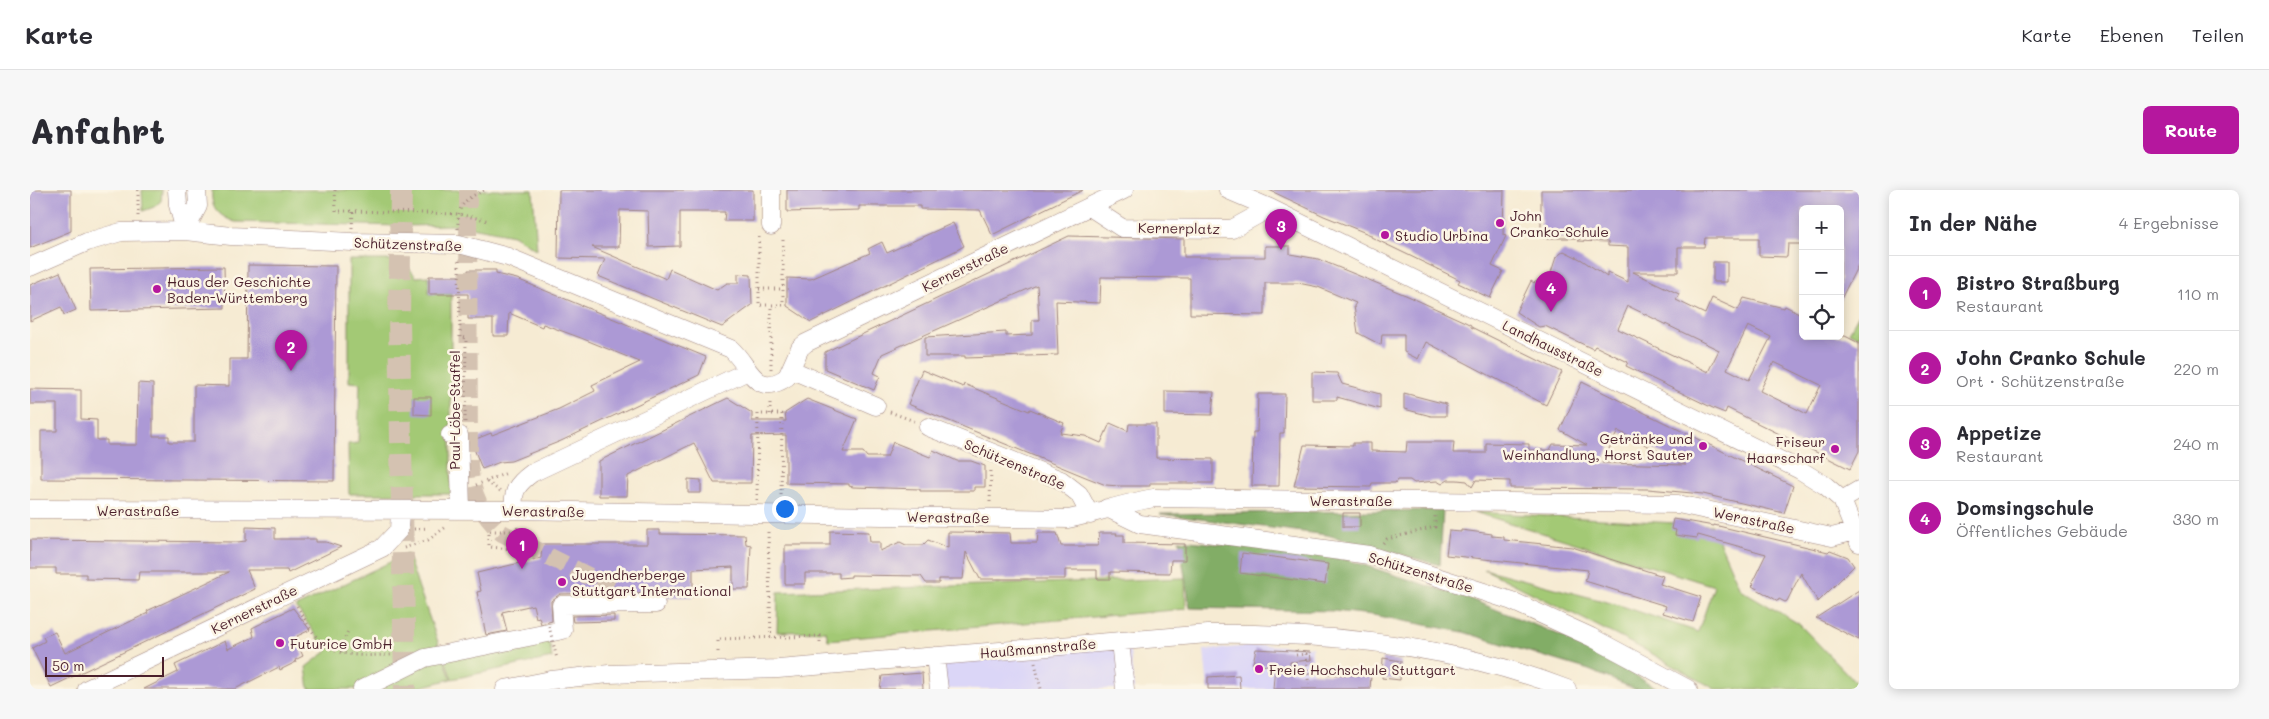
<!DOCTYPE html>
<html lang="de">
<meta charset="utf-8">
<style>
body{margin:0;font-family:Mali,sans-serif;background:#f7f7f7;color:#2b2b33}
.controls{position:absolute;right:15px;top:15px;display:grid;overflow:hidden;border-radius:8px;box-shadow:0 2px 12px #0003}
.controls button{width:45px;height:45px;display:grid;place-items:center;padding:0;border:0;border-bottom:1px solid #e1e1e2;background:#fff;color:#2b2b33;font:25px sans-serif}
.scale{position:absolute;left:15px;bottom:12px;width:119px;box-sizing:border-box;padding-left:5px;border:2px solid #4a1f2b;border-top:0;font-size:14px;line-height:18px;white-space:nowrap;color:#4a1f2b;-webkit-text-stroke:4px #fcf5e5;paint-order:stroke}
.you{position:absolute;left:754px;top:318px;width:18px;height:18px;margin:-12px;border:4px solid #fff;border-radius:50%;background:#1a73e8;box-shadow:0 0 0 8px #1a73e833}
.badge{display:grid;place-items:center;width:32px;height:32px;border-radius:50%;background:#b5179e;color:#fff;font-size:16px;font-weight:700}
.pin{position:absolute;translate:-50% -41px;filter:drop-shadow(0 1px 2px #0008)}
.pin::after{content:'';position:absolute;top:26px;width:18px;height:15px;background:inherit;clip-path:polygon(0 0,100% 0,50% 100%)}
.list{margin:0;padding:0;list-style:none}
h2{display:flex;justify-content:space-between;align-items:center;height:65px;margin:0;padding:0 20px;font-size:21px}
h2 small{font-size:16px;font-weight:400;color:#7c7c81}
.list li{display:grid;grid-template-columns:32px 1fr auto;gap:15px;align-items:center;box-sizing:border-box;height:75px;padding:0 20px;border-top:1px solid #e1e1e2}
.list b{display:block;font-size:19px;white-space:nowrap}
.list p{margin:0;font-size:16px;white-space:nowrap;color:#7c7c81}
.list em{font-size:16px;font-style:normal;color:#7c7c81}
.icon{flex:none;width:28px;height:28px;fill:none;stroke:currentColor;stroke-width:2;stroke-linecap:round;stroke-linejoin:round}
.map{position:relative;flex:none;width:1829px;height:499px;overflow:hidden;border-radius:8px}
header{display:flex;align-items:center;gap:30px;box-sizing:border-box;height:70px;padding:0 25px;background:#fff;border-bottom:1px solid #e1e1e2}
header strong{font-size:24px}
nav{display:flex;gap:28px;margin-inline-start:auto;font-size:18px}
.intro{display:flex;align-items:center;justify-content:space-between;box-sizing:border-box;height:120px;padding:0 30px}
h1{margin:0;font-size:35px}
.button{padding:12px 22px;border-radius:8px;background:#b5179e;color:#fff;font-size:18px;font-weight:700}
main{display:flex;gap:30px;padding:0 30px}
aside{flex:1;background:#fff;border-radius:8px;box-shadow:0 2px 12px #0003}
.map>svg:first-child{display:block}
.built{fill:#dbd6f7}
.green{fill:#a3c974;stroke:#767450}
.forest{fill:#82ad66;stroke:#666648}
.building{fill:#ac99d5;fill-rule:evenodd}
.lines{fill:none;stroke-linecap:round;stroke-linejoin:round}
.minor-tunnel{stroke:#d4c2b1;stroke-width:18;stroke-dasharray:18 9;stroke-linecap:butt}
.major-tunnel{stroke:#d4c2b1;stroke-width:22;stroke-dasharray:22 11;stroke-linecap:butt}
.minor-casing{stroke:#a0857f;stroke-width:19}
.path{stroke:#a0857f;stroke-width:3;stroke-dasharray:1 4;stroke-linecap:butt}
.minor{stroke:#fff;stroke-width:18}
.path-bridge{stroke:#a0857f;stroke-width:3;stroke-dasharray:1 4;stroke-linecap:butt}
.poi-dot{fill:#b5179e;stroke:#fcf5e5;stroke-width:2}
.labels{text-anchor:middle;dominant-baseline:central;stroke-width:5;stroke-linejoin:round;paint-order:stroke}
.poi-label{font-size:14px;fill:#4a1f2b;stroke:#fcf5e5;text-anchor:start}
.street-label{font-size:14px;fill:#4a1f2b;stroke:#fcf5e5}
</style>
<header>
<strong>Karte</strong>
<nav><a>Karte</a><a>Ebenen</a><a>Teilen</a></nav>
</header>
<div class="intro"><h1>Anfahrt</h1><a class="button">Route</a></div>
<main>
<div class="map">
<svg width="1829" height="499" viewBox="0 0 1829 499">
<rect width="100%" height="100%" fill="#fcf5e5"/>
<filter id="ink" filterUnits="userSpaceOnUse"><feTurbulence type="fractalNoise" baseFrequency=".02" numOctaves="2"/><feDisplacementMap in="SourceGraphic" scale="10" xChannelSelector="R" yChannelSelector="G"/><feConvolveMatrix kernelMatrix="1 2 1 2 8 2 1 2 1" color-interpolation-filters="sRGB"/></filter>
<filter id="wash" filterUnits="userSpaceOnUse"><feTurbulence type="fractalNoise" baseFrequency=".0096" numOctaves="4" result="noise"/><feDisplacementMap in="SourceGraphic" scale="20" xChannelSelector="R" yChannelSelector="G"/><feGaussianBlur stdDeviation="1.12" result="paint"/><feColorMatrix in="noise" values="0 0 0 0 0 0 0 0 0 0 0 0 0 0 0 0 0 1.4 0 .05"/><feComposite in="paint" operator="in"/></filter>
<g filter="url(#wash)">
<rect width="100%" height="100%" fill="#f6ebd3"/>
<!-- built -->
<path class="built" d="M1099 453 1104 499H915L911 471Z
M1234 455 1282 457 1283 499H1178L1174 460Z"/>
<!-- green -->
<path class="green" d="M112 0H132L131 11 124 17 113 21Z
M182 0H503L507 60 483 45 431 35 370 36 205 32C189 26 180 18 182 0Z
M319 70H373L386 87 399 86V104H421V304H319L318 254 328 253 330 193 319 192Z
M1829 124V147L1819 142Z
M1444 322 1682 335 1710 399 1769 434 1829 496V499H1685L1617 461 1454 379 1592 416 1668 442 1684 396Z
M377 364 421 489 383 499H279L276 477 297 461 266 417Z
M1155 388 1156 419 798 450 796 441 747 442 748 402Z
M518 445 522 468 422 489 414 466Z"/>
<!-- forest -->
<path class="forest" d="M1413 320 1410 375 1297 345 1130 324Z
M1149 350 1302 365 1440 409 1547 452 1629 499H1605L1559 480 1433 442 1343 425 1303 421 1160 418Z"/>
<g id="blocks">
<!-- building -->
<path class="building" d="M0 0H41V41L0 58Z
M529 0H723V31H694L695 22H650V56L619 57 618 21 590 20 589 57H562L636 89 640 79 687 100 697 93H708V84L721 85 722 115 692 137 568 86 575 69 528 68Z
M757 0H1053L962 45 950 20 890 19V16H829V20L757 22Z
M1239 0H1474L1473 45 1476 46 1462 76 1473 81 1460 108 1428 93 1430 90 1341 47V45L1294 26Z
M1511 0H1829V73L1810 111V19H1773V54H1758L1757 67 1729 66V48H1675L1674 57H1648V82H1603L1649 104 1646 110 1675 124 1682 108 1708 120 1714 108 1754 118 1755 116 1773 125V146H1815L1829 153V261L1820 279 1697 218 1695 223 1685 219 1596 176 1598 172 1565 156 1563 159 1515 136 1509 137 1486 122 1501 91 1504 93 1508 90 1517 95 1526 67 1534 61 1552 70 1577 87V82L1598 92V57L1578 56V52L1547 51 1551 48H1511ZM1598 116 1689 160 1678 182 1588 139ZM1718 136 1741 147 1719 190 1697 179ZM1744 172 1791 195 1777 224 1730 201Z
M923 33 934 56 925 61 781 132 757 116V88L781 89 840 63 838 59 852 52 857 63Z
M1039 46 1154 49V67H1235V56H1260V64L1288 69 1378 106 1435 132 1441 135V137L1532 182 1516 215 1396 152 1388 169 1374 162V144H1352L1351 155 1328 143 1324 116 1326 113 1288 97 1268 93H1235V125L1160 124V88L1071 87 1070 113 1026 111 1028 165 935 168V166H895V147L976 142V146L1002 145V130H1009L1007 95 852 164 844 183 850 186 844 200 795 179V162Z
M1683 72H1697V92H1683Z
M218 75 306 76 304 291 11 289V241H27V214H0V199L51 200V229L67 230V250H77V255H107L108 193 123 194V246H139V252H164V195L199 196V169H217Z
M194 77 195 118 61 121 60 79Z
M438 80H466V84L487 89 676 167 669 185 531 251 481 271 470 272 452 279 441 251 461 243 462 245 529 219 565 201 562 195 610 172 551 148 513 134 512 137 479 123 478 146H463V129H438V104H399V86H438Z
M30 82 46 120 34 125 31 117 0 131V95Z
M892 180 933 197 934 194 999 221 1000 219 1034 233 1030 243 1055 246 1071 253 1080 233 1098 241 1099 234H1126V268L1183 269V293H1120V296H1089L1076 295 1058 288 878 214Z
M1282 182 1307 183 1312 194 1350 204V219L1307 207V210H1282Z
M1552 192 1763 296 1754 323 1673 304 1618 299 1480 298V291L1446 290 1442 297 1437 291 1427 290H1418L1412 294 1407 291 1384 293 1380 290H1367L1365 293H1342L1341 297 1264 296 1274 255 1323 256V253H1341V261L1376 262 1377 252H1424L1423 263H1456V253L1499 254V260H1520L1523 254 1557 255 1530 240ZM1588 241 1656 275 1572 273Z
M1135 201 1184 202 1182 225 1135 224Z
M1374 203 1416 214V226H1401L1374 219Z
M1228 204H1255L1254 243H1250L1249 296H1222L1223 242H1227Z
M384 207H401V225L384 224Z
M698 208 722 223V231H756L755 223 777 209 827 229 813 262H833L837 267H857L863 252 900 267 903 260 927 271H941L955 276V297H944V301H890V299L823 297 819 296V294L756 293V245L722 246 721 293H684L664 253 598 286 597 306H569V271Z
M658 289 671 290V303H658Z
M1313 323H1330V337H1313Z
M1643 329 1684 336V335L1790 360 1798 362 1800 360 1818 367 1824 376 1788 412 1771 383 1757 411 1755 412 1749 409 1748 411 1722 396 1724 394 1722 393 1736 364 1668 345 1667 348 1645 345 1646 340 1641 339Z
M216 337 245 338V349H286V352H296L311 357 258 383 257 380H217L225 399 21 497 2 458 15 451 13 447 25 442 35 463 118 423 117 421 199 382H109L108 390 56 389V384H26V378H0V350L207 352 216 351Z
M617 340H630V344L715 345 716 354 721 355 719 399H703V377L663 379V407H637V402L530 404 521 411 522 431 511 434 509 427 506 428 503 415 472 422 477 441 456 445 447 402 451 401 447 383 511 368 512 354H617Z
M1431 340 1462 344V346L1474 347V350L1542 357 1633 386 1630 394 1671 407 1663 432 1633 423 1636 416 1555 391 1558 380 1416 365 1419 341 1431 342Z
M800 341 839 342 840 352H850V361L870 352 876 355H893L898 350 918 358V342L980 343 981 353H1007L1008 343H1027L1031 356H1068L1069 343H1087L1086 345H1094V353L1155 354V370H1141L1140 383 1080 382V389H1067V380H1035V389H950L936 362 933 389H909V393H896L891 386 821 385V387L809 388V383H775V394H755V355H800Z
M1212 363 1298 374 1295 394 1210 383Z
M1829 400V450L1786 428Z
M263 418 280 440 267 446 270 452 267 453 273 466 265 470 266 472 250 480 249 477 205 499H114L148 482 145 475 195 451 198 459 224 447 222 438Z
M584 425V431L543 432 542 426Z
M1226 459 1280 462 1281 470 1260 472 1261 482 1341 486 1340 499H1243L1245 474 1222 477Z
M1353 468 1371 471 1370 490 1352 488Z
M892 483 893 499H850L852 486Z
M1209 485 1210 499H1178V487Z"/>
</g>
</g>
<g filter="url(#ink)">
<use href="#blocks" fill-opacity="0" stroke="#a0857f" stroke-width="1"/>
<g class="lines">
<!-- minor-tunnel -->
<path class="minor-tunnel" d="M438 0 439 274C442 306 449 320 472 343L582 398"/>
<!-- major-tunnel -->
<path class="major-tunnel" d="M371 0 369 128 375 499"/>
<!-- minor casing -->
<g class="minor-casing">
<path id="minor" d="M147 0 148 15 155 41
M1198 0 1240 18 1770 280 1796 296 1812 310 1829 353
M1060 17 1092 38 1202 39 1240 18
M741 36V0
M155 41 168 16 167 0
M0 77 57 52 91 42 155 41 201 46 322 52 429 54 478 67 701 159C720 176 725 209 757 187L770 158 776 153 1094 0
M762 180 846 216
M898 237 1031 290 1049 304 1060 325
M420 245H429L431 320
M1812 310 1829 300
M1077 318 1110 334 1339 365 1482 411 1561 447 1658 499
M0 319 484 320 1038 329C1067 323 1094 313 1124 308L1648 314 1802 347 1829 340
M484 320C482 301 487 294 502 283L718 181
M1090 451 1095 499
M905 466 909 499
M57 499 352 358 369 340 370 321
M332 499 395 468 533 440 531 415 626 414
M475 499 521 490 579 484 748 479 1178 444C1299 442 1423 455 1537 499"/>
</g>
<!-- path -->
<path class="path" d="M108 0V27
M305 0 306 21H323
M322 38 323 21 428 24 460 31
M428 39C427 16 434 8 456 0
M729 47V115H741
M429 71 430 147 436 148 435 232
M729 99H753
M741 179V115H753V47
M860 222 884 231
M740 224V210
M457 292 470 301
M446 295 477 283
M727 310 728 224H752L751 309
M960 312 961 278
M384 339 398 338
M738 342 741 448
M1353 353 1357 349 1405 337V326
M374 358 398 350 416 337
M482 359 459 357V341H487V336
M267 416C274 427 281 442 291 452 308 469 342 465 363 465
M1266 460V465L1276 464 1279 499
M312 462 313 452 318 441
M688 462V449L790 446V456
M1005 473 1011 499"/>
<!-- minor -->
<use href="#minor" class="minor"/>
<!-- path-bridge -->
<path class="path-bridge" d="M519 436 527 469"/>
</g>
</g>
<!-- markers -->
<g class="poi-dot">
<circle cx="1470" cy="33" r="5"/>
<circle cx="1355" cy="45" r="5"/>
<circle cx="127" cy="99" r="5"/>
<circle cx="1673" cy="256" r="5"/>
<circle cx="1805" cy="259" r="5"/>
<circle cx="532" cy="392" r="5"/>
<circle cx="250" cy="453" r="5"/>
<circle cx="1229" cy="479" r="5"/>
</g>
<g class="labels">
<!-- poi labels -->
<g class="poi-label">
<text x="1480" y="25">John<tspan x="1480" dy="16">Cranko-Schule</tspan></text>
<text x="1365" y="45">Studio Urbina</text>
<text x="137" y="91">Haus der Geschichte<tspan x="137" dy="16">Baden-Württemberg</tspan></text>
<text x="1663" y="248" text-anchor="end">Getränke und<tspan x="1663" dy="16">Weinhandlung, Horst Sauter</tspan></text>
<text x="1795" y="251" text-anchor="end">Friseur<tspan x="1795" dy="16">Haarscharf</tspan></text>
<text x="542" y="384">Jugendherberge<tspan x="542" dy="16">Stuttgart International</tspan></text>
<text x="260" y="453">Futurice GmbH</text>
<text x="1239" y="479">Freie Hochschule Stuttgart</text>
</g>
<!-- street labels -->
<g class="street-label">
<text transform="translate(1149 38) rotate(1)">Kernerplatz</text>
<text transform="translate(378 54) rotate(2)">Schützenstraße</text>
<text transform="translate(935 77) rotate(-26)">Kernerstraße</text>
<text transform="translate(1523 158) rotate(26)">Landhausstraße</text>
<text transform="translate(424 220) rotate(-90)">Paul-Löbe-Staffel</text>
<text transform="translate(985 274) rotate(23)">Schützenstraße</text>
<text x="1321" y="310">Werastraße</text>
<text x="108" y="320">Werastraße</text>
<text transform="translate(513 321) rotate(1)">Werastraße</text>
<text transform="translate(918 327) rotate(1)">Werastraße</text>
<text transform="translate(1724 330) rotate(12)">Werastraße</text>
<text transform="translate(1391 382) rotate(17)">Schützenstraße</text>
<text transform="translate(224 419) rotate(-26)">Kernerstraße</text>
<text transform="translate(1008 458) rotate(-5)">Haußmannstraße</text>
</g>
</g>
</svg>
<div class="controls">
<button>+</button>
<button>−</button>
<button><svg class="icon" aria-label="locate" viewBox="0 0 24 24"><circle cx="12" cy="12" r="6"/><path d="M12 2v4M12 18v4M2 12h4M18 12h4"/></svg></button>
</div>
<div class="scale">50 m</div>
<div class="you"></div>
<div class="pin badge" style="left:492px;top:379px">1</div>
<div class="pin badge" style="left:261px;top:181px">2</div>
<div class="pin badge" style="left:1251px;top:60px">3</div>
<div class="pin badge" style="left:1521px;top:122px">4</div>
</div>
<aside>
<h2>In der Nähe<small>4 Ergebnisse</small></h2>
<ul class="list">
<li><span class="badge">1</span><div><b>Bistro Straßburg</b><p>Restaurant</p></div><em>110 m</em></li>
<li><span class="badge">2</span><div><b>John Cranko Schule</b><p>Ort · Schützenstraße</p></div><em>220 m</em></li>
<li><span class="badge">3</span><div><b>Appetize</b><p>Restaurant</p></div><em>240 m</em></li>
<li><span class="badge">4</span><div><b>Domsingschule</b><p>Öffentliches Gebäude</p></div><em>330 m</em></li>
</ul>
</aside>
</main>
